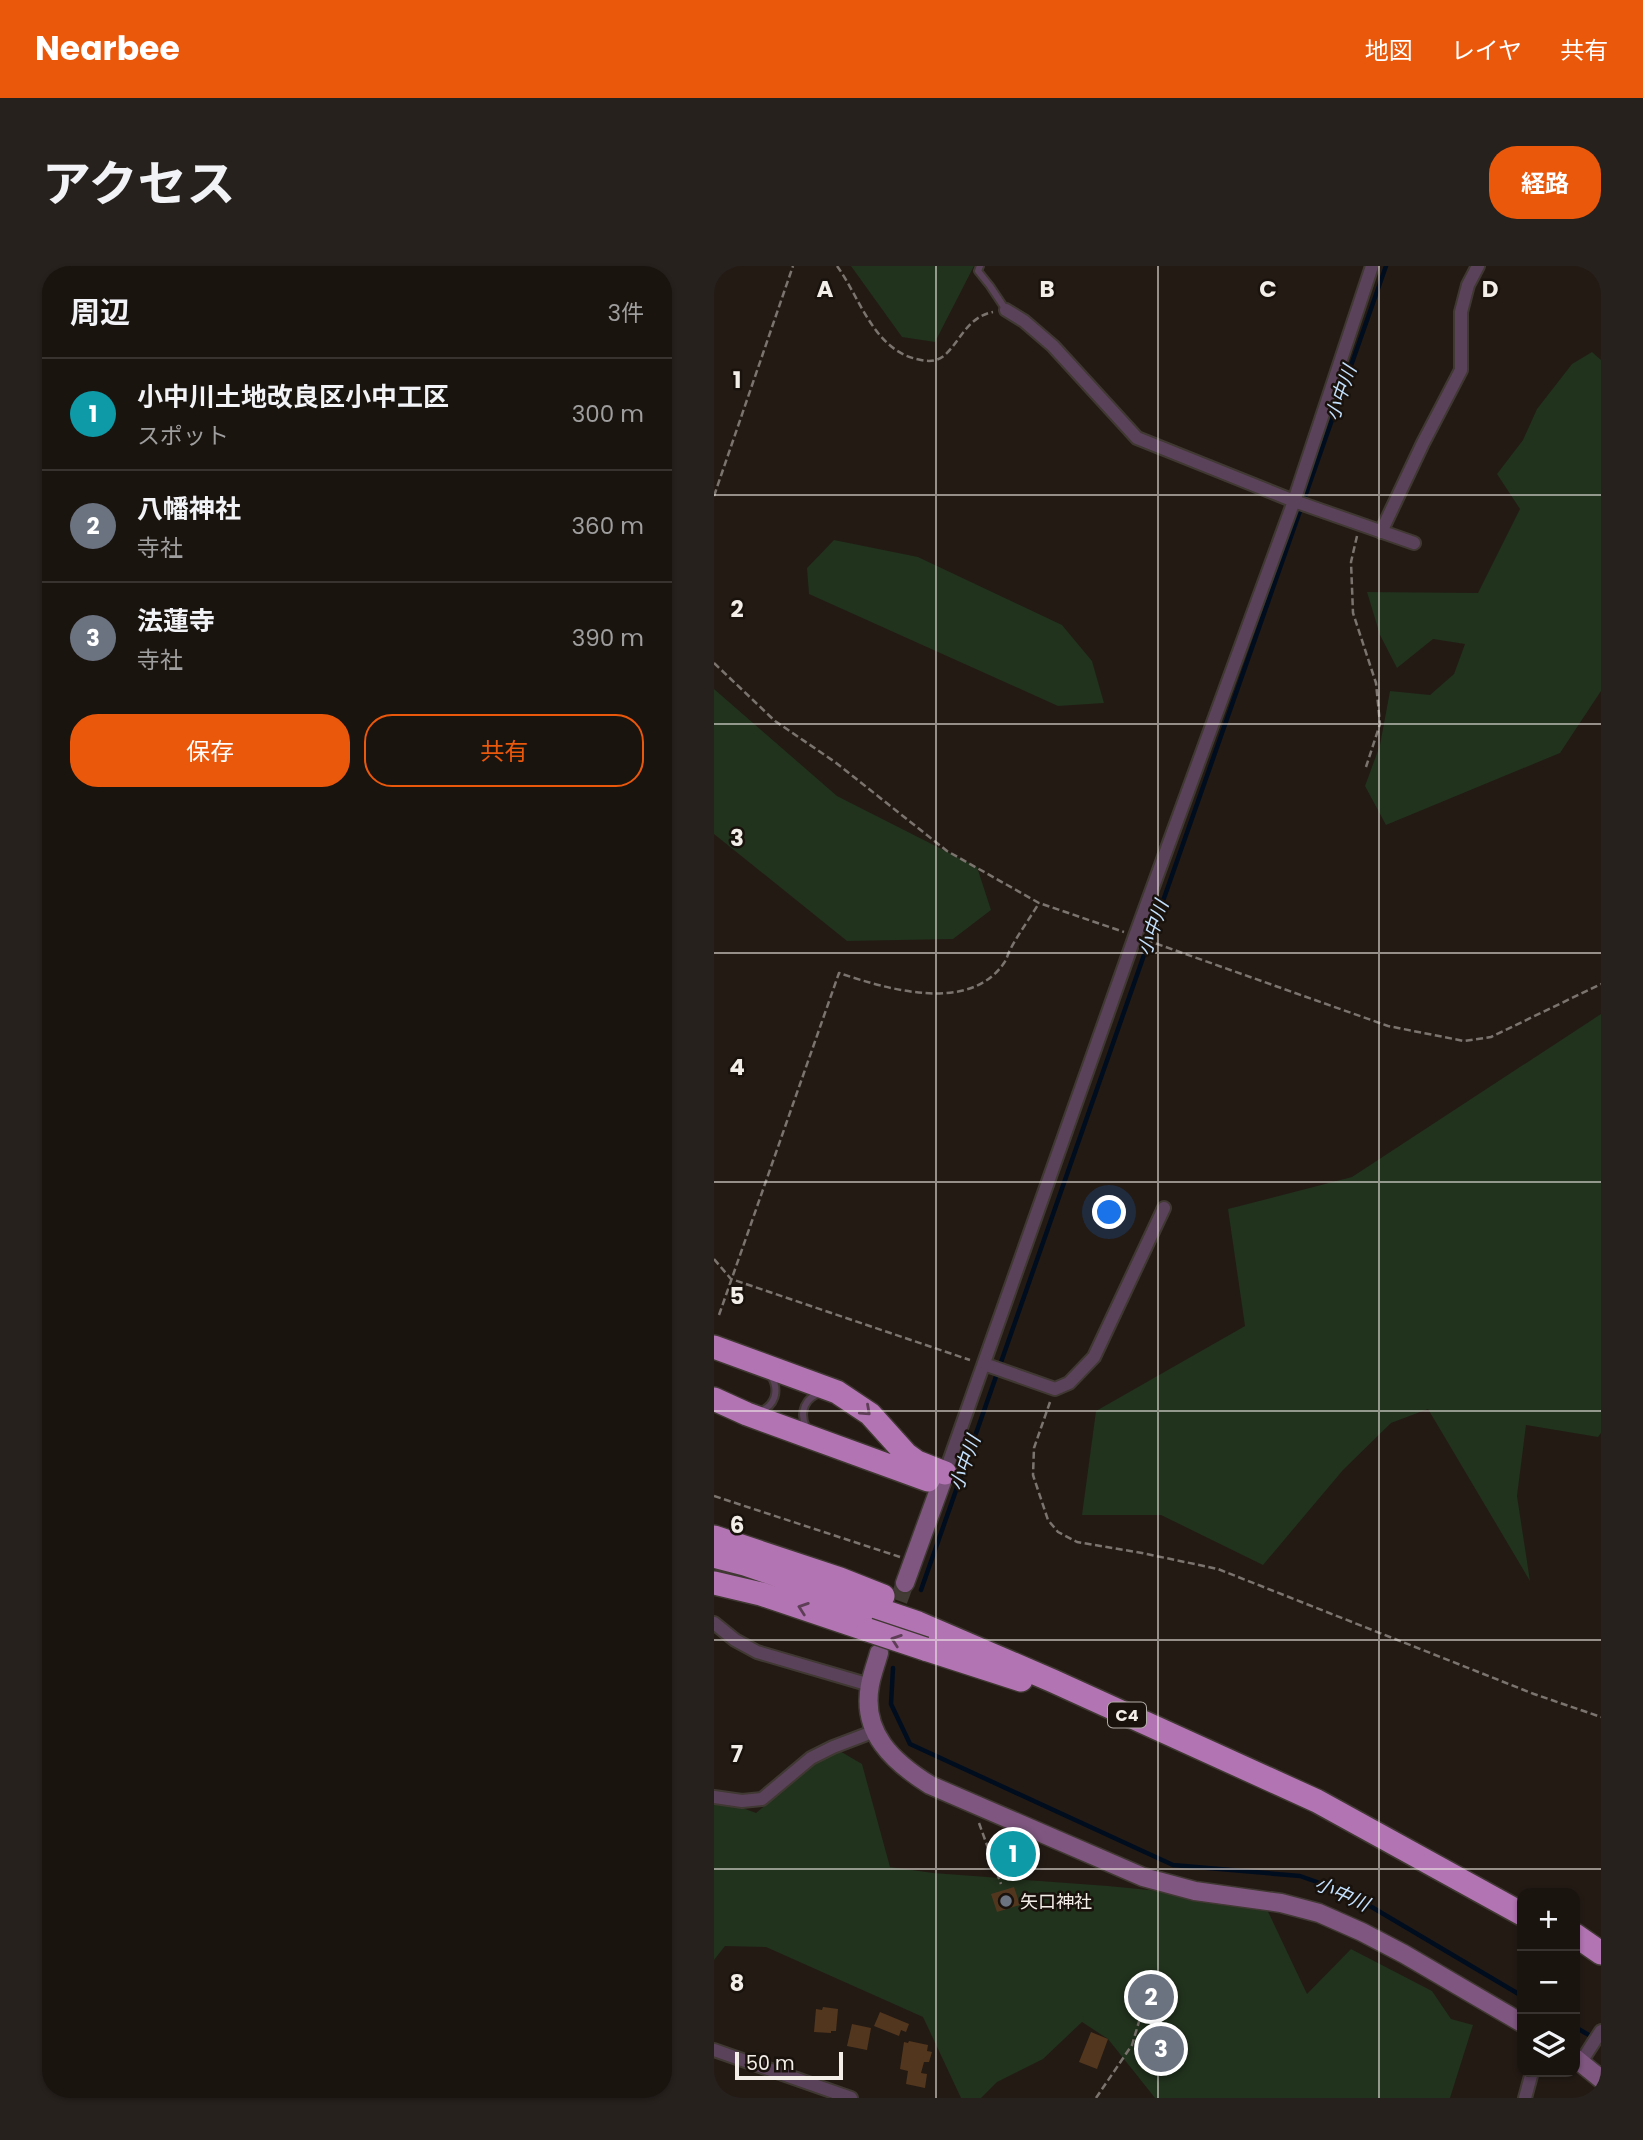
<!DOCTYPE html>
<html lang="ja">
<meta charset="utf-8">
<style>
body{margin:0;font-family:Poppins,"Noto Sans JP",sans-serif;background:#27211d;color:#f1f3f6}
.controls{position:absolute;right:21px;bottom:21px;display:grid;overflow:hidden;border-radius:14px;box-shadow:0 2px 5px #0004}
.controls button{width:63px;height:63px;display:grid;place-items:center;padding:0;border:0;border-bottom:2px solid #38332f;background:#1a140f;color:#f1f3f6;font:35px sans-serif}
.scale{position:absolute;left:21px;bottom:18px;width:108px;box-sizing:border-box;padding-left:7px;border:4px solid #f4eee9;border-top:0;font-size:19px;line-height:24px;white-space:nowrap;color:#f4eee9;-webkit-text-stroke:5px #19110b;paint-order:stroke}
.you{position:absolute;left:396px;top:947px;width:24px;height:24px;margin:-18px;border:5px solid #fff;border-radius:50%;background:#1a73e8;box-shadow:0 0 0 10px #1a73e833}
.badge{display:grid;place-items:center;width:46px;height:46px;border-radius:50%;background:#ea580c;color:#fff;font-size:23px;font-weight:700}
.pin{position:absolute;translate:-50% -50%;border:4px solid #fff;box-shadow:0 2px 7px #0006}
.list{margin:0;padding:0;list-style:none}
h2{display:flex;justify-content:space-between;align-items:center;height:91px;margin:0;padding:0 28px;font-size:30px}
h2 small{font-size:23px;font-weight:400;color:#9f9e9e}
.list li{display:grid;grid-template-columns:46px 1fr auto;gap:21px;align-items:center;box-sizing:border-box;height:112px;padding:0 28px;border-top:2px solid #38332f}
.list b{display:block;font-size:26px;white-space:nowrap}
.list p{margin:0;font-size:23px;white-space:nowrap;color:#9f9e9e}
.list em{font-size:23px;font-style:normal;color:#9f9e9e}
.actions{display:flex;gap:14px;padding:21px 28px}
.actions a{flex:1;padding:16px 0;border:2px solid #ea580c;border-radius:28px;text-align:center;font-size:24px;color:#ea580c}
.actions .main{background:#ea580c;color:#fff}
.icon{flex:none;width:38px;height:38px;fill:none;stroke:currentColor;stroke-width:2;stroke-linecap:round;stroke-linejoin:round}
.map{position:relative;flex:none;width:887px;height:1832px;overflow:hidden;border-radius:28px}
header{display:flex;align-items:center;gap:42px;box-sizing:border-box;height:98px;padding:0 35px;background:#ea580c;color:#fff}
header strong{font-size:33px}
nav{display:flex;gap:38px;margin-inline-start:auto;font-size:24px}
.intro{display:flex;align-items:center;justify-content:space-between;box-sizing:border-box;height:168px;padding:0 42px}
h1{margin:0;font-size:49px}
.button{padding:18px 32px;border-radius:28px;background:#ea580c;color:#fff;font-size:24px;font-weight:700}
main{display:flex;gap:42px;padding:0 42px}
aside{flex:1;background:#1a140f;border-radius:28px;box-shadow:0 2px 5px #0004}
.map>svg:first-child{display:block}
.green{fill:#21321d}
.lines{fill:none;stroke-linecap:round;stroke-linejoin:round}
.stream{stroke:#000d1e;stroke-width:4.5}
.building{fill:#53361e}
.secondary-tunnel{stroke:#423a34;stroke-width:18;stroke-dasharray:18 9;stroke-linecap:butt}
.lane-casing{stroke:#403832;stroke-width:10}
.street-casing{stroke:#403832;stroke-width:16}
.secondary-casing{stroke:#403832;stroke-width:21}
.highway-casing{stroke:#403832;stroke-width:26}
.path{stroke:#7b736e;stroke-width:2.5;stroke-dasharray:7 3.5;stroke-linecap:butt}
.lane{stroke:#5b425b;stroke-width:6}
.street{stroke:#5b425b;stroke-width:12}
.secondary{stroke:#7e567f;stroke-width:18}
.highway{stroke:#b274b3;stroke-width:23}
.highway-bridge-casing{stroke:#403832;stroke-width:26;stroke-linecap:butt}
.highway-bridge{stroke:#b274b3;stroke-width:23}
.oneway{stroke:#5e3e57}
.grid{fill:none;stroke:#f4eee9;stroke-width:2;stroke-opacity:0.55}
.worship-dot{fill:#6b7280;stroke:#19110b;stroke-width:2.5}
.labels{text-anchor:middle;dominant-baseline:central;stroke-width:5;stroke-linejoin:round;paint-order:stroke}
.shield{fill:#19110b;stroke:#b2aca6;stroke-width:2}
.shield-label{font-size:16px;font-weight:bold;fill:#f4eee9}
.poi-label{font-size:18px;fill:#f4eee9;stroke:#19110b;text-anchor:start}
.water-label{font-size:19px;font-style:italic;fill:#c4e2ff;stroke:#19110b}
.grid-label{font-size:23px;text-anchor:middle;font-weight:bold;fill:#f4eee9;stroke:#19110b;stroke-width:5;stroke-linejoin:round;paint-order:stroke}
</style>
<header>
<strong>Nearbee</strong>
<nav><a>地図</a><a>レイヤ</a><a>共有</a></nav>
</header>
<div class="intro"><h1>アクセス</h1><a class="button">経路</a></div>
<main>
<aside>
<h2>周辺<small>3件</small></h2>
<ul class="list">
<li><span class="badge" style="background:#0f9aa8">1</span><div><b>小中川土地改良区小中工区</b><p>スポット</p></div><em>300 m</em></li>
<li><span class="badge" style="background:#6b7280">2</span><div><b>八幡神社</b><p>寺社</p></div><em>360 m</em></li>
<li><span class="badge" style="background:#6b7280">3</span><div><b>法蓮寺</b><p>寺社</p></div><em>390 m</em></li>
</ul>
<div class="actions"><a class="main">保存</a><a>共有</a></div>
</aside>
<div class="map">
<svg width="887" height="1832" viewBox="0 0 887 1832">
<rect width="100%" height="100%" fill="#231a14"/>
<!-- green -->
<path class="green" d="M137 0H260L221 76 188 71Z
M878 86 887 94V425L846 487 672 559 651 520 666 479 676 425 716 429 740 408 751 378 719 373 683 402 666 369 653 326 764 327 806 243 783 208 809 174 823 143 858 98Z
M120 274 204 291 348 359 378 395 390 437 344 440 95 328 93 302Z
M0 423 123 530 263 601 277 644 239 673 133 675 0 568Z
M887 748V1167L884 1171 812 1159 803 1230 816 1315 714 1143 677 1157 629 1204 549 1299 447 1249H368L382 1145 531 1060 514 943 638 911Z
M119 1481 148 1498 176 1601 219 1607 394 1620 549 1635 593 1728 637 1683 718 1725 737 1753 759 1759 736 1832H441L394 1773 368 1756 329 1793 283 1816 267 1832H247L209 1751 52 1681 11 1680 0 1694V1531L42 1547Z"/>
<g class="lines">
<!-- stream -->
<path class="stream" d="M207 1324 672 0
M179 1402 177 1438 196 1478 459 1599 586 1610 634 1627 808 1730
M861 1761 887 1776"/>
</g>
<!-- building -->
<path class="building" d="M300 1621 306 1639 283 1646 277 1628Z
M109 1741 124 1743 122 1765H117V1767L100 1766 102 1743 108 1744Z
M166 1746 195 1758 192 1766 187 1764 185 1770 160 1760Z
M138 1758 157 1762 153 1784 133 1780Z
M377 1766 394 1773 383 1803 365 1796Z
M444 1772 458 1786 449 1795 435 1781Z
M195 1775 214 1779 213 1785 218 1786 215 1796H210L207 1807 213 1808 211 1822 192 1818 194 1805 186 1803 190 1776 194 1777Z"/>
<g class="lines">
<!-- secondary-tunnel -->
<path class="secondary-tunnel" d="M175 1360 191 1317"/>
<!-- lane casing -->
<g class="lane-casing">
<path id="lane" d="M266 0 264 5 276 20 292 44
M45 1146C61 1140 66 1125 57 1110
M92 1161C85 1146 91 1131 107 1127"/>
</g>
<!-- street casing -->
<g class="street-casing">
<path id="street" d="M292 44 310 55 339 80 423 172 580 235 700 277
M667 266 709 177 747 104V46L754 19 764 0
M270 1098 341 1123 355 1117 380 1091 450 942
M231 1207 421 670 580 235 658 0
M0 1357 21 1374 43 1386 156 1419
M0 1531 28 1535 48 1533 97 1492 119 1481 161 1465
M0 1784 137 1832
M867 1796 887 1765
M811 1832 818 1806"/>
</g>
<!-- secondary casing -->
<g class="secondary-casing">
<path id="secondary" d="M191 1317 231 1207
M165 1387C162 1398 158 1408 156 1419 147 1467 179 1496 216 1519L429 1611 481 1625 567 1637 605 1647 648 1666 690 1688 808 1757
M861 1792 887 1813"/>
</g>
<!-- highway casing -->
<g class="highway-casing">
<path id="highway" d="M0 1081 123 1126 156 1148 192 1188 203 1196 231 1207
M0 1133 33 1148 214 1214
M0 1271 126 1313 169 1330
M0 1290 31 1298 204 1357 339 1415 603 1535 808 1648
M0 1317 47 1328 154 1364
M211 1383 307 1414
M861 1669 887 1687"/>
</g>
<!-- path -->
<path class="path" d="M123 0C147 33 160 86 207 94 216 96 225 95 232 88 248 72 254 51 279 46
M0 230 79 0
M643 270 637 296 639 347 662 417 666 458 652 501
M0 397 61 455 121 496 233 585 325 637 410 666
M432 674 674 760 750 775 777 771 887 718
M0 993 17 1013 256 1094
M5 1049 125 707C173 723 255 748 290 697 293 693 294 687 297 682 305 667 316 652 325 637
M336 1136 320 1182 319 1209 334 1254 344 1266 363 1276 428 1287 504 1303 820 1428 887 1451
M0 1230 186 1291
M265 1557 287 1618
M382 1832 418 1779 427 1749 432 1740"/>
<!-- lane -->
<use href="#lane" class="lane"/>
<!-- street -->
<use href="#street" class="street"/>
<!-- secondary -->
<use href="#secondary" class="secondary"/>
<!-- highway -->
<use href="#highway" class="highway"/>
<!-- highway-bridge casing -->
<g class="highway-bridge-casing">
<path id="highway-bridge" d="M154 1364 211 1383"/>
</g>
<!-- highway-bridge -->
<use href="#highway-bridge" class="highway-bridge"/>
</g>
<!-- one-way arrows -->
<defs><path id="oneway-chevron" d="M-2-3.5L2.5 0L-2 3.5" fill="none" stroke-width="1.6" stroke-linecap="round" stroke-linejoin="round" transform="scale(1.75)"/></defs>
<g class="oneway">
<use href="#oneway-chevron" transform="translate(152 1145) rotate(42)"/>
<use href="#oneway-chevron" transform="translate(89 1342) rotate(-161)"/>
<use href="#oneway-chevron" transform="translate(182 1374) rotate(-161)"/>
</g>
<!-- grid -->
<path class="grid" d="M222 0V1832M444 0V1832M665 0V1832M0 229H887M0 458H887M0 687H887M0 916H887M0 1145H887M0 1374H887M0 1603H887"/>
<!-- markers -->
<circle class="worship-dot" cx="292" cy="1635" r="7"/>
<g class="labels">
<!-- shield labels -->
<rect class="shield" x="394" y="1436.5" width="38" height="25" rx="5"/>
<g class="shield-label">
<text x="413" y="1449">C4</text>
</g>
<!-- poi labels -->
<g class="poi-label">
<text x="306" y="1635">矢口神社</text>
</g>
<!-- water labels -->
<g class="water-label">
<text transform="translate(627 127) rotate(-71)">小中川</text>
<text transform="translate(439 662) rotate(-71)">小中川</text>
<text transform="translate(251 1197) rotate(-71)">小中川</text>
<text transform="translate(628 1628) rotate(24)">小中川</text>
</g>
</g>
<g class="grid-label">
<text x="111" y="31">A</text>
<text x="333" y="31">B</text>
<text x="554" y="31">C</text>
<text x="776" y="31">D</text>
<text x="23" y="122">1</text>
<text x="23" y="351">2</text>
<text x="23" y="580">3</text>
<text x="23" y="809">4</text>
<text x="23" y="1038">5</text>
<text x="23" y="1267">6</text>
<text x="23" y="1496">7</text>
<text x="23" y="1725">8</text>
</g>
</svg>
<div class="controls">
<button>+</button>
<button>−</button>
<button><svg class="icon" aria-label="layers" viewBox="0 0 24 24"><path d="M12 4l9 5-9 5-9-5zM3 14l9 5 9-5"/></svg></button>
</div>
<div class="scale">50 m</div>
<div class="you"></div>
<div class="pin badge" style="left:299px;top:1588px;background:#0f9aa8">1</div>
<div class="pin badge" style="left:437px;top:1731px;background:#6b7280">2</div>
<div class="pin badge" style="left:447px;top:1783px;background:#6b7280">3</div>
</div>
</main>
